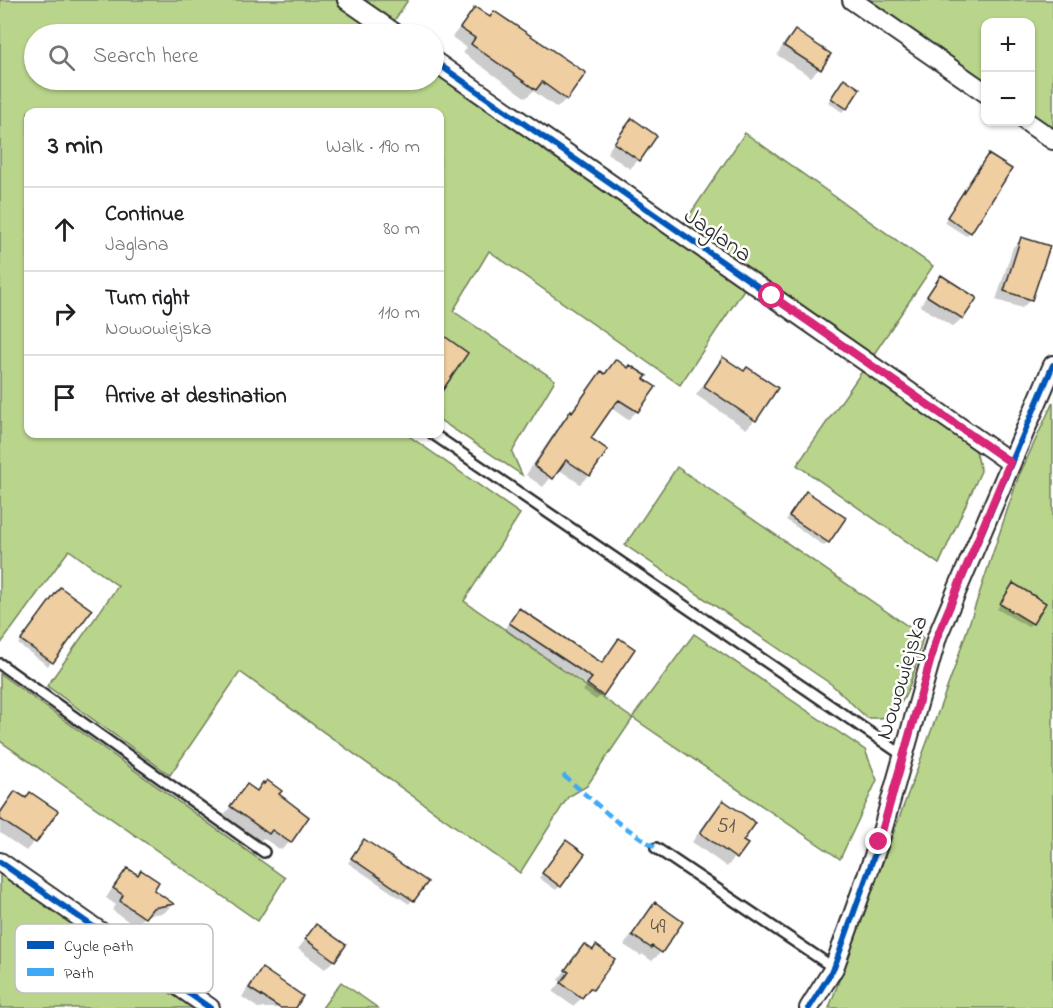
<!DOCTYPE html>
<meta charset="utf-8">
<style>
body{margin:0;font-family:"Indie Flower",sans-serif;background:#f2f2f2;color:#202124}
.controls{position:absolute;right:18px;top:18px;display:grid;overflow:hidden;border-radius:12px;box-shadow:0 2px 4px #0004}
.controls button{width:54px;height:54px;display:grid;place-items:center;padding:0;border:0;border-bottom:2px solid #e0e0e0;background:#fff;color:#202124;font:30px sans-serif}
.stop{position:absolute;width:18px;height:18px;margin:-14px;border:4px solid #db2777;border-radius:50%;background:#fff}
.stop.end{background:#db2777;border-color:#fff;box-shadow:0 2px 6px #0008}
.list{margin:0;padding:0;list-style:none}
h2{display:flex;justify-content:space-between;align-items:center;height:78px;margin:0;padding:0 24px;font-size:26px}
h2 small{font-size:20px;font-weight:400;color:#757577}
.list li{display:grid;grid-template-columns:39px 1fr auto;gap:18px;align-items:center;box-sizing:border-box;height:84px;padding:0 24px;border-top:2px solid #e0e0e0}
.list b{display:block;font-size:22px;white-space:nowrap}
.list p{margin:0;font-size:20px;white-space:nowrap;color:#757577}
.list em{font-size:20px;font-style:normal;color:#757577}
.icon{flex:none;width:33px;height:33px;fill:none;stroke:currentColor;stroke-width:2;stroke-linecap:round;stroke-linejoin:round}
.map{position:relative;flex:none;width:1053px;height:1008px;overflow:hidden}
.search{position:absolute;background:#fff;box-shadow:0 2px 4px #0004;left:24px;top:24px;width:420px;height:66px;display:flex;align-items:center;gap:15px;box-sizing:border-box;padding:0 21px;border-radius:33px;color:#757577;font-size:22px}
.panel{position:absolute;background:#fff;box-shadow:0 2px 4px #0004;left:24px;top:108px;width:420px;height:330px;border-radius:12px}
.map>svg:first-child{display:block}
.green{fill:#b9d58c;stroke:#72805c;stroke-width:1.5}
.shadow{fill:#0003}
.building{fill:#efcea1;stroke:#2b2b2b;stroke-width:1.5}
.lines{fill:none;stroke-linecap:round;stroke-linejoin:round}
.lane-casing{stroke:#2b2b2b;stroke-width:14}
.street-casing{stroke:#2b2b2b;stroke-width:22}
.lane{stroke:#fff;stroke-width:9}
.street{stroke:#fff;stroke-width:18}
.quiet{stroke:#3fa9f5;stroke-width:4.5;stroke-dasharray:9 4.5;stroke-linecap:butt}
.cycleway-casing{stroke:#fff;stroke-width:10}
.cycleway{stroke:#0057b8;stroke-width:6}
.route{stroke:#db2777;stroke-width:8}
.labels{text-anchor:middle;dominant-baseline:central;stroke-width:5;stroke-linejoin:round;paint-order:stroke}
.number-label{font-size:21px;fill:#5c5448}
.street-label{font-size:24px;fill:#2b2b2b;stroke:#fff}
.key{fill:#fff;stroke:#bfbfbf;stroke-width:1.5}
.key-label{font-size:16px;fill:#2b2b2b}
</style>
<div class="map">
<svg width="1053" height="1008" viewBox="0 0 1053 1008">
<rect width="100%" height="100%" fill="#fff"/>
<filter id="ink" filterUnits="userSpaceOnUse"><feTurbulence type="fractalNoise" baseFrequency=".0167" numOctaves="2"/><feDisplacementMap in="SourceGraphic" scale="12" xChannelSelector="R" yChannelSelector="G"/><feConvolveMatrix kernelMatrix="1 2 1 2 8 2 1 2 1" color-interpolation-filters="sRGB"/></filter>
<g filter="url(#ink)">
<!-- green -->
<path class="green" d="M0 0H336L385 34H34V80H434V68L747 285 680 385 489 251 453 311 555 380 512 452 522 475 440 420V112H28V434H406L520 514 464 601 632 718 694 634 865 750 877 780 840 859 633 718 587 786 568 797 520 873 240 672 170 775 47 686 118 586 69 550 0 645Z
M358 0H408L392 24Z
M868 0H1053V128L1031 113 1030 22H986L985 81Z
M745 133 933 266 872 357 682 226Z
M863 370 976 451 981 471 939 564 797 465Z
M1053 402V1008H829L954 669 1018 478Z
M677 467 912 629 923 638C916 661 910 705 887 716 881 719 874 718 867 718L831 684 625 545Z
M0 674 285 878 258 921 0 741Z
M0 871 197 1008H0Z
M341 982 378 1008H322Z"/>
<!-- shadow -->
<path class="shadow" d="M475 8 489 18 494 13 566 99 557 108 533 91 526 98 463 53 467 48 452 37Z
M795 31 819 69 811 77 777 55 786 40Z
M840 84 846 108 842 112 828 102Z
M632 120 655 136 638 160 630 169 607 153 623 128Z
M984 160 970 232 966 236 944 222Z
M1022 238 1031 299 1022 308 996 300 1013 247Z
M942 277 975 298 962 318 953 327 920 306 933 285Z
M440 335 466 353 440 391Z
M723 359 743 373 755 420 746 429 696 395 715 368Z
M616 361 637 411 628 420 611 408 588 438 589 475 580 484 558 469 543 487 526 475 562 421 571 412 593 382 601 373 604 375Z
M802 497 828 542 824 546 786 520Z
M1013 585 1032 623 1028 627 997 609Z
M56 593 90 610 48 666 18 644Z
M519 610 601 664 619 640 602 695 596 700 583 691 587 685 504 629Z
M263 784 277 795 290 842 281 850 263 838 260 842 223 816 247 786 256 792Z
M15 793 25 799 56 812 34 842 26 851 0 833V811Z
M723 802 741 841 745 844 727 867 692 842 714 811Z
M361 845 425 882 409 904 348 863Z
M562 846 560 886 556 890 539 878Z
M127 870 172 905 164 913 146 915 135 926 112 910 116 905 106 898 119 878Z
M655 904 661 952 652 961 642 954 641 956 624 945 647 913Z
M316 926 334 960 325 969 298 949Z
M584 946 592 989 573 1006 553 992 561 982 558 980Z
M262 970 294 1008H258L242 997 253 979Z"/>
<!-- building -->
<path class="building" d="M475 7 490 17 494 11 586 73 567 100 542 82 536 90 471 44 475 38 460 28Z
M795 30 831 54 821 70 784 46Z
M844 78 860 89 847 109 831 98Z
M632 118 657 136 640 161 614 143Z
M988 154 1012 169 971 233 947 217Z
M1021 237 1050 246 1032 300 1004 291Z
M941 275 977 298 963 319 927 296Z
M440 333 468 353 440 394Z
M723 357 744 371 747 367 778 388 756 421 704 386Z
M616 359 628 368 630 365 647 376 644 379 656 387 638 412 619 400 614 405 591 438 608 450 590 476 566 460 553 479 534 466 571 410 572 412 601 371 605 374Z
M806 491 846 518 829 543 789 516Z
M1013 583 1046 603 1033 624 1000 604Z
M60 587 92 610 53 663 21 640Z
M519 608 602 663 619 638 635 649 603 696 587 684 592 678 509 623Z
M267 780 282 791 279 794 309 817 291 843 272 830 269 834 230 806 247 784 257 791 263 782 264 784Z
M15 791 26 798 30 792 58 811 36 843 0 819V813Z
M723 800 756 823 743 841 748 844 737 859 700 833Z
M364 839 428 882 414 901 351 858Z
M566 840 585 854 561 887 542 873Z
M127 868 138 875 141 870 159 882 154 890 174 904 153 908 145 918 120 901 123 895 113 888Z
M655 902 683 922 662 953 652 946 651 948 632 935Z
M316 924 346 945 335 961 305 939Z
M584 944 593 950 596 945 615 959 593 990 590 988 582 998 561 983 569 972 565 970Z
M262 968 303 996 296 1008H280L249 988Z"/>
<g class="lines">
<!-- lane casing -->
<g class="lane-casing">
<path id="lane" d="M433 434 904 756
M0 664 264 852
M656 848 834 968"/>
</g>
<!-- street casing -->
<g class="street-casing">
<path id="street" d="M347 0 396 34
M852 0 986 93
M434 61 1010 462
M1027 122 1053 140
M0 862 210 1008
M809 1008 834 968 879 842 937 637 1053 365"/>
</g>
<!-- lane -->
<use href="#lane" class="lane"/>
<!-- street -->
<use href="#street" class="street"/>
<!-- quiet -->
<path class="quiet" d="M563 775 616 821 656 848"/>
<!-- cycleway casing -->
<g class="cycleway-casing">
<path id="cycleway" d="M434 61 1010 462
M0 862 210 1008
M809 1008 834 968 879 842 937 637 1053 365"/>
</g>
<!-- cycleway -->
<use href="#cycleway" class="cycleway"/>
</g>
</g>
<g class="lines" filter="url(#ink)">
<!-- route -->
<path class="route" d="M772 296 1010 462 937 637 879 842"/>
</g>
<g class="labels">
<!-- number labels -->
<g class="number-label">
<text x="726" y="827">51</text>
<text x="658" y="928">49</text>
</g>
<!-- street labels -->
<g class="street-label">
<text transform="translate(717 236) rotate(35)">Jaglana</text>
<text transform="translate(903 678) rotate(-73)">Nowowiejska</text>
</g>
</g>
<!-- legend -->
<rect x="15" y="924" width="198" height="69" rx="9" class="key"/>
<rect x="27" y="941" width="27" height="8" fill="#0057b8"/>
<rect x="27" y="968" width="27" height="8" fill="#3fa9f5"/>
<g class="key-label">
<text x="64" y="951">Cycle path</text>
<text x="64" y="978">Path</text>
</g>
</svg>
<div class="controls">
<button>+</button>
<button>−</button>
</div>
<div class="stop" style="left:772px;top:296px"></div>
<div class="stop end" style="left:879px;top:842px"></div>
<div class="search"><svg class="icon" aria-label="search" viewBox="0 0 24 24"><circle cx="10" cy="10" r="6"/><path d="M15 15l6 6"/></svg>Search here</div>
<section class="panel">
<h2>3 min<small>Walk · 190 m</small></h2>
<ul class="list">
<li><svg class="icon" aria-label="ahead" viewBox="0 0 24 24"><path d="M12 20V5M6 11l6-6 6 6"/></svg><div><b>Continue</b><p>Jaglana</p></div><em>80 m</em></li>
<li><svg class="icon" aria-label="right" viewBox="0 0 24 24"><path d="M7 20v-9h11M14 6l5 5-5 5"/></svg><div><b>Turn right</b><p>Nowowiejska</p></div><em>110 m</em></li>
<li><svg class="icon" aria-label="arrive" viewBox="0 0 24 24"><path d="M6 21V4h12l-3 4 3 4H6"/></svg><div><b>Arrive at destination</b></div></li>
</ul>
</section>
</div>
